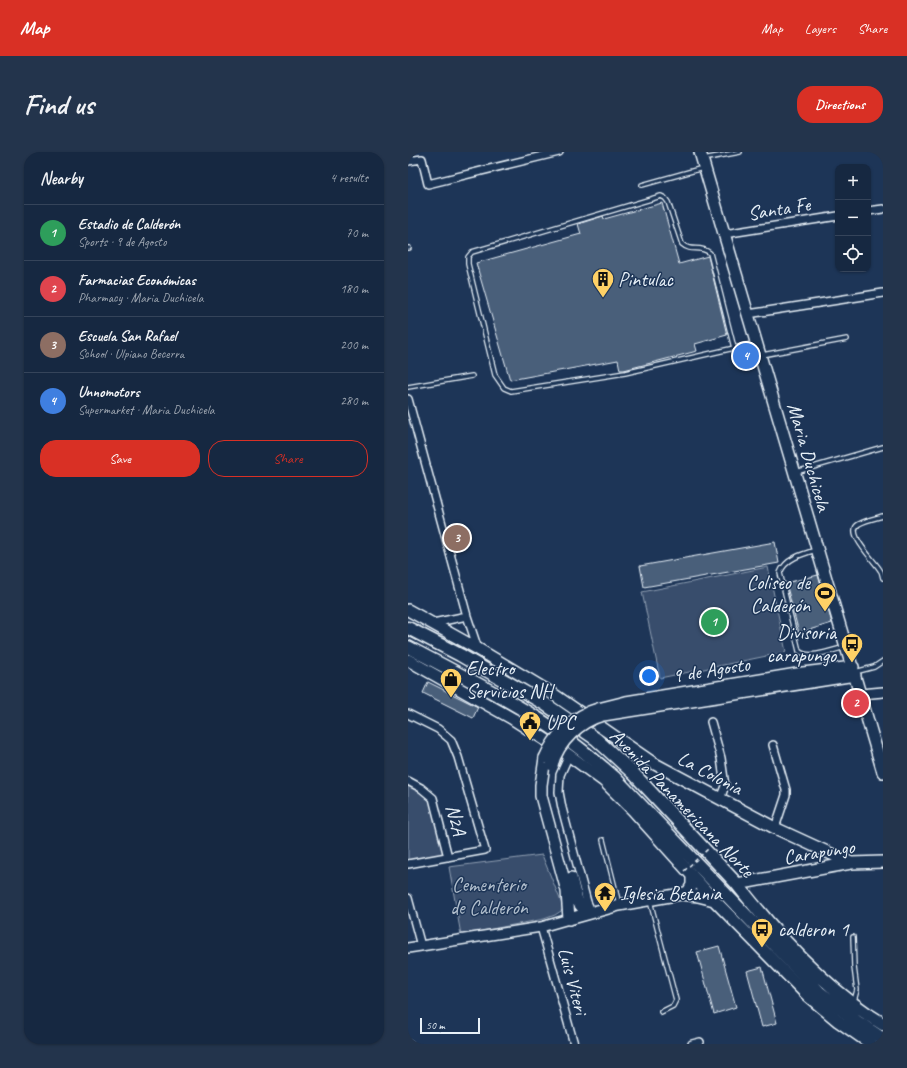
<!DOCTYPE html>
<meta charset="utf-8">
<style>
body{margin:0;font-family:Caveat,sans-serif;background:#23344c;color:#f1f3f6}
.controls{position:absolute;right:12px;top:12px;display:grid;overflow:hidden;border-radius:8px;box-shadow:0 1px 3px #0004}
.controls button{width:36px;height:36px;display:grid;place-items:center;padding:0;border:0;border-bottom:1px solid #35445a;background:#162841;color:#f1f3f6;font:20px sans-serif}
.scale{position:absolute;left:12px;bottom:10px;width:60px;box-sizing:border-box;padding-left:4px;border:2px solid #e8f1f8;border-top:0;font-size:11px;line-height:14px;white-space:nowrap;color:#e8f1f8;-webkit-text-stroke:3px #1d3557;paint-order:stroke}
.you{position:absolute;left:241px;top:524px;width:14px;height:14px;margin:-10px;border:3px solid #fff;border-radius:50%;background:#1a73e8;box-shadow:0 0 0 6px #1a73e833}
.badge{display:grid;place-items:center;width:26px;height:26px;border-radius:50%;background:#d93025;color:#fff;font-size:13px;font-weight:700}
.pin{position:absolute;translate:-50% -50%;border:2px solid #fff;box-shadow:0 1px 4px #0006}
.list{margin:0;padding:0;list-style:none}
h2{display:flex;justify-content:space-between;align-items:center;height:52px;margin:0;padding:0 16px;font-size:17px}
h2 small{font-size:13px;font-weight:400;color:#9ea6b1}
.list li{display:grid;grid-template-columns:26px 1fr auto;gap:12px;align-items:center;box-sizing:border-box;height:56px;padding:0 16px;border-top:1px solid #35445a}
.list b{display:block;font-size:15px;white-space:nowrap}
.list p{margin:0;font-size:13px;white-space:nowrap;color:#9ea6b1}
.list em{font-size:13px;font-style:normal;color:#9ea6b1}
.actions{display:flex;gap:8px;padding:12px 16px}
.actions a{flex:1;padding:9px 0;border:1px solid #d93025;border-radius:16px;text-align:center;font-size:14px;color:#d93025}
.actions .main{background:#d93025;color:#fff}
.icon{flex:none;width:22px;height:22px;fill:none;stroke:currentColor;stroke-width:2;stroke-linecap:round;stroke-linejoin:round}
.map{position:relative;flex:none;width:475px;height:892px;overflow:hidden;border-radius:16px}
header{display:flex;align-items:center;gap:24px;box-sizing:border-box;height:56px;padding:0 20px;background:#d93025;color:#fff}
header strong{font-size:19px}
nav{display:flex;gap:22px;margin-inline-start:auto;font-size:14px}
.intro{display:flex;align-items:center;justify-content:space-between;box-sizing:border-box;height:96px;padding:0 24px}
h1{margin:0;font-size:28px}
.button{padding:10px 18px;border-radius:16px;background:#d93025;color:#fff;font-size:14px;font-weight:700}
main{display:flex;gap:24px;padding:0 24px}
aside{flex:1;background:#162841;border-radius:16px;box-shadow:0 1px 3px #0004}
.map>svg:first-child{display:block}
.green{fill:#374d6c;stroke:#909fb2}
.building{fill:#495e7a;stroke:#e8f1f8}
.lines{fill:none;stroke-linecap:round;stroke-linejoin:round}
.service-casing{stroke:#e8f1f8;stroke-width:6}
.minor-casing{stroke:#e8f1f8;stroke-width:10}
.tertiary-casing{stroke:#e8f1f8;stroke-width:12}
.secondary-casing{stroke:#e8f1f8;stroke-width:14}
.trunk-casing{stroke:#e8f1f8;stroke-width:15}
.service{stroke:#1d3557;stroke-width:3.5}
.minor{stroke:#1d3557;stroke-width:7}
.tertiary{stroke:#1d3557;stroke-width:9}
.secondary{stroke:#1d3557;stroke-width:11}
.trunk{stroke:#1d3557;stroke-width:12}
.secondary-bridge-casing{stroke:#e8f1f8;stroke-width:14;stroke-linecap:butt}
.path-bridge{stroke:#e8f1f8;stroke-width:1.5;stroke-dasharray:4 3;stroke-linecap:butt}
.secondary-bridge{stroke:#1d3557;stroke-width:11}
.labels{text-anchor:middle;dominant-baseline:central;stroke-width:3;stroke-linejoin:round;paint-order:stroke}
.street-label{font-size:20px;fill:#e8f1f8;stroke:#1d3557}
.poi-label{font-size:20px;fill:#e8f1f8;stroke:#1d3557;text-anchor:start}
.park-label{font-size:20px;fill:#b3c0ce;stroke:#1d3557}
</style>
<header>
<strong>Map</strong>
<nav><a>Map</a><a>Layers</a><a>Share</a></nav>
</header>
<div class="intro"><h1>Find us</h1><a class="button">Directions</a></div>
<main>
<aside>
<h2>Nearby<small>4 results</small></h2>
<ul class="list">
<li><span class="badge" style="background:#2e9e5b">1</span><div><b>Estadio de Calderón</b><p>Sports · 9 de Agosto</p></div><em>70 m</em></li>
<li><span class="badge" style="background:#e0444e">2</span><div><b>Farmacias Económicas</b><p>Pharmacy · Maria Duchicela</p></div><em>180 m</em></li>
<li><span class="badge" style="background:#8d6e63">3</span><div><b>Escuela San Rafael</b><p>School · Ulpiano Becerra</p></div><em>200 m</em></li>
<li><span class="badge" style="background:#3f7fe0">4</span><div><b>Unnomotors</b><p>Supermarket · Maria Duchicela</p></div><em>280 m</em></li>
</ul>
<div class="actions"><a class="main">Save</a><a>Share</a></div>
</aside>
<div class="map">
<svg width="475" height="892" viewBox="0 0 475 892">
<rect width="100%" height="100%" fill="#1d3557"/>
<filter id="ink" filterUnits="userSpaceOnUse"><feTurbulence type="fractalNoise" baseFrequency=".025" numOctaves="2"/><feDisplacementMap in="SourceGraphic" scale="8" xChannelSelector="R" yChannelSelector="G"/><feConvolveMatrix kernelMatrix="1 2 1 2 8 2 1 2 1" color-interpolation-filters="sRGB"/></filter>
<g filter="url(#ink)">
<!-- green -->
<path class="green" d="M360 415 378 500 252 526 234 440Z
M0 632 19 643 24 649 37 702 0 709Z
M134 703 156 757 147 763 136 767 53 783 41 715Z"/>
<!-- building -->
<path class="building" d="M254 51 271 112 300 104 319 183 287 192 289 199 216 218H212L210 208 102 228 68 111 173 82 170 72 195 64 196 67Z
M367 390 371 411 236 435 232 414Z
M410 423 424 471 391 481 378 431Z
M20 530 70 555 65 566 15 541Z
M311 794 328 855 306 862 289 800Z
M354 815 369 871 354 875 339 819Z"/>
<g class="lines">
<!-- service casing -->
<g class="service-casing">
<path id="service" d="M295 7 332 0
M234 33 295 16
M0 96H1
M326 196 302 101C291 92 284 101 274 92L260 50 257 46 253 44 64 100 60 105V112L87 223 96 236 103 239 217 221 348 191
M354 203 439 187
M0 235 64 224
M388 320 475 295
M475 364C468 366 458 368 451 372 436 380 467 409 472 418 474 420 474 423 475 426
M408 398C394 402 377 407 372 421L391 499C401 508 425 498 437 495
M447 520 466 515 475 509
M195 688 211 752
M242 749 268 848 265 854 253 860
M445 785 446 815 449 838 446 849
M0 890 3 892"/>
</g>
<!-- minor casing -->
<g class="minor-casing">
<path id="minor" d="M0 9 14 7 20 32 151 0
M460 59 475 57
M316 82 430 64
M340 162 475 141
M0 247 59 464 70 497
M25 471 59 464
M0 562 30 577 43 588 50 605 77 698 0 712
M303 570 313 606 317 634 312 647
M365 593 378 638V643L367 676
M161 603 152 623 151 640 154 656 179 750 184 761
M0 629 13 636 25 646 40 705
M0 746 13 794
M133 775 166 892
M284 892 292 890"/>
</g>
<!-- tertiary casing -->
<g class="tertiary-casing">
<path id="tertiary" d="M453 542 475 540
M0 796 133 775 161 767"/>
</g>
<!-- secondary casing -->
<g class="secondary-casing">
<path id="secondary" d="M292 0 475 620
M0 458 70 497 145 542 245 611 367 676 443 711
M0 508 105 567 155 599 196 629 225 658 306 748 400 844 430 869 463 892
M190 557 218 550 395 521 445 515
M195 563 447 523
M137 606 133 633V644L159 739 161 767 211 753 273 742 280 740 284 733V724
M163 726C167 741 167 752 181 761
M329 732 443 711 475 710
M273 742 290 744 306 748"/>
</g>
<!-- trunk casing -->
<g class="trunk-casing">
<path id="trunk" d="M0 476 52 503 137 552 188 587 225 621 329 732C368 782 421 840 475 872
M0 495C43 518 87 540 129 566 156 583 182 604 206 625L411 840 448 869 475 887"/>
</g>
<!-- service -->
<use href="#service" class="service"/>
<!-- minor -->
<use href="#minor" class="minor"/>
<!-- tertiary -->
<use href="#tertiary" class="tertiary"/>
<!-- secondary -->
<use href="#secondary" class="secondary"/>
<!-- trunk -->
<use href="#trunk" class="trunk"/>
<!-- secondary-bridge casing -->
<g class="secondary-bridge-casing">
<path id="secondary-bridge" d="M137 606C146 584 167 563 190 557
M144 613C150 590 172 569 195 563"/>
</g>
<!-- path-bridge -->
<path class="path-bridge" d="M276 719 300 697"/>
<!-- secondary-bridge -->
<use href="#secondary-bridge" class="secondary-bridge"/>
</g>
</g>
<!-- icons -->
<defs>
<g id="building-pin" transform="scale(1.15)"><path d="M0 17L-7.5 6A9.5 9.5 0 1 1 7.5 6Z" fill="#ffd166" stroke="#1d3557"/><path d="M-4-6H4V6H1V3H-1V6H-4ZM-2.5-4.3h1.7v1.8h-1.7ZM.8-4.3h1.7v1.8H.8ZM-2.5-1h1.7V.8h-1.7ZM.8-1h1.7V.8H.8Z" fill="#111"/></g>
<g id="stadium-pin" transform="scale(1.15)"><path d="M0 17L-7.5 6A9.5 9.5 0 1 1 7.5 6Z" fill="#ffd166" stroke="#1d3557"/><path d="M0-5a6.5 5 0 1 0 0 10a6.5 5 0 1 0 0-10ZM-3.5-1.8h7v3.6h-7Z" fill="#111"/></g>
<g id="bus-pin" transform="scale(1.15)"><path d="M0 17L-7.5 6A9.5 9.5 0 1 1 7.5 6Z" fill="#ffd166" stroke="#1d3557"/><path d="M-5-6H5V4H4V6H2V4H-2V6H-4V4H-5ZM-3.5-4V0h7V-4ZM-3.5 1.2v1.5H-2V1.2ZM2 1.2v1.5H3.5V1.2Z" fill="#111"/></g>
<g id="shop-pin" transform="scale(1.15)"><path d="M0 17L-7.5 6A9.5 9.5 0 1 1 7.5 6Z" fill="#ffd166" stroke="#1d3557"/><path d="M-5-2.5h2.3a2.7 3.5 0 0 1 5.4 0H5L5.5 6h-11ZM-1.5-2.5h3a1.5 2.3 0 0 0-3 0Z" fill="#111"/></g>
<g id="civic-pin" transform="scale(1.15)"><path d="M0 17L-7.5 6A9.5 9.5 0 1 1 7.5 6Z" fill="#ffd166" stroke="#1d3557"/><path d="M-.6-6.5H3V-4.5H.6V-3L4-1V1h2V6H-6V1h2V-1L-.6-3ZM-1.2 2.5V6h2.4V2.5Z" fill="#111"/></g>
<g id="temple-pin" transform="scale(1.15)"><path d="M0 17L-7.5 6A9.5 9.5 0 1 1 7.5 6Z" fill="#ffd166" stroke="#1d3557"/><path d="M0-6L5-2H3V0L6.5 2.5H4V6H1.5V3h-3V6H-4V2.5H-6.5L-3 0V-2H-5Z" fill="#111"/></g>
</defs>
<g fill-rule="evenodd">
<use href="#building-pin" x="195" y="127"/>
<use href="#stadium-pin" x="417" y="441"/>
<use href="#bus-pin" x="444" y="492"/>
<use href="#shop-pin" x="43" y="527"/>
<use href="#civic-pin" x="122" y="570"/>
<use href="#temple-pin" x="197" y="741"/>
<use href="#bus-pin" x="354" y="777"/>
</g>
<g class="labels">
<!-- street labels -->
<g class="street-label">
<text transform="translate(371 57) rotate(-9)">Santa Fe</text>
<text transform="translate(401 305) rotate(74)">Maria Duchicela</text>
<text transform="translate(303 518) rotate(-9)">9 de Agosto</text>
<text transform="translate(302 621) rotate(28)">La Colonia</text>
<text transform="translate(274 651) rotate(46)">Avenida Panamericana Norte</text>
<text transform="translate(48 668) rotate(76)">N2A</text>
<text transform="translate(411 700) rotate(-9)">Carapungo</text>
<text transform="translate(165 829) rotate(75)">Luis Viteri</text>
</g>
<!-- poi labels -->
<g class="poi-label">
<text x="210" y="127">Pintulac</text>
<text x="402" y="430" text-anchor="end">Coliseo de<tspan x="402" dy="23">Calderón</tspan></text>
<text x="428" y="480" text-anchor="end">Divisoria<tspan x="428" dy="23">carapungo</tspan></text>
<text x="58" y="516">Electro<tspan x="58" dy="23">Servicios NH</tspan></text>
<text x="138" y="570">UPC</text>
<text x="212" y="741">Iglesia Betania</text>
<text x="370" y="777">calderon 1</text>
</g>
<!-- park labels -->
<g class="park-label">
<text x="81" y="732">Cementerio<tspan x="81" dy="23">de Calderón</tspan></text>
</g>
</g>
</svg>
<div class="controls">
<button>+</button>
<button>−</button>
<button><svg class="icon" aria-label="locate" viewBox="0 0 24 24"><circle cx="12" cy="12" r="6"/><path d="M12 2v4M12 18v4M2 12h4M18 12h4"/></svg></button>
</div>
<div class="scale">50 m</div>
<div class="you"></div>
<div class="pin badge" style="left:306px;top:470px;background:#2e9e5b">1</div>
<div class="pin badge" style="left:448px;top:551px;background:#e0444e">2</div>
<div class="pin badge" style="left:49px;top:386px;background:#8d6e63">3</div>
<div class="pin badge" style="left:338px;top:204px;background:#3f7fe0">4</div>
</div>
</main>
